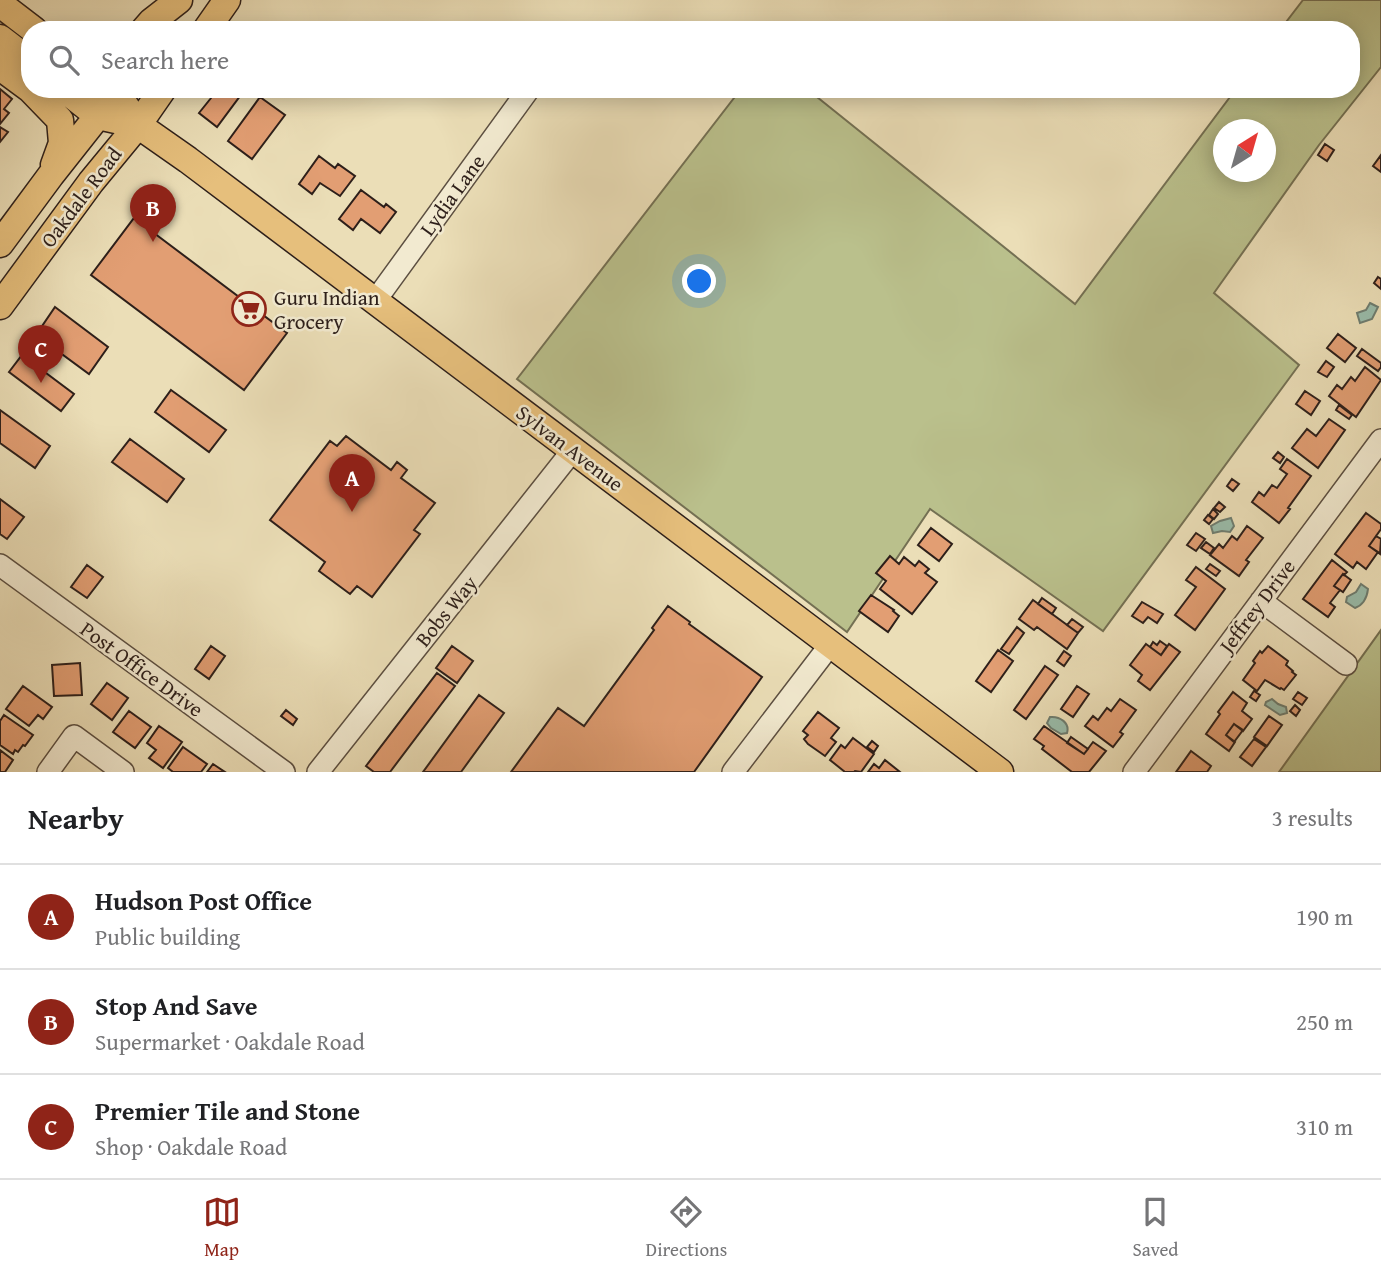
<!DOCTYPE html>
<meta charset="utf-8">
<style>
body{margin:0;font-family:"Gentium Book Plus",serif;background:#f6f6f6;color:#202124}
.compass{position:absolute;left:1213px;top:119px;width:63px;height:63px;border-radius:50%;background:#fff;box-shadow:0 4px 18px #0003;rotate:37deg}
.you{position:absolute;left:700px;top:282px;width:24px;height:24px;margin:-18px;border:5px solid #fff;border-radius:50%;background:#1a73e8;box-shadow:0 0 0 10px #1a73e833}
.badge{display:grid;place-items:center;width:46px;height:46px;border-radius:50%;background:#8f2418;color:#fff;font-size:23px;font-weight:700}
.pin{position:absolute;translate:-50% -58px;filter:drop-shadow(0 2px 4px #0008)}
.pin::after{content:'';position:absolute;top:37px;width:24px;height:21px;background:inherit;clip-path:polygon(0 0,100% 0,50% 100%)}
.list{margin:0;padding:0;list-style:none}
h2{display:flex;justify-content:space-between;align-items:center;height:91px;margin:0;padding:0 28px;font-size:30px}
h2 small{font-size:23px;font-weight:400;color:#757577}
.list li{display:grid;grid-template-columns:46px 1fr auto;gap:21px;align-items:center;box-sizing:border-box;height:105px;padding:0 28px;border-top:2px solid #e0e0e0}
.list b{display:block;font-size:26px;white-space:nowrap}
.list p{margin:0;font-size:23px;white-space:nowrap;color:#757577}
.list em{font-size:23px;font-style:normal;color:#757577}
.icon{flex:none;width:38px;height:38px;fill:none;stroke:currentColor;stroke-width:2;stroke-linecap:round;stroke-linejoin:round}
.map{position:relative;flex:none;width:1381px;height:772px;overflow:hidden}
.search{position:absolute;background:#fff;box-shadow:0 4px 18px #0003;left:21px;right:21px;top:21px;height:77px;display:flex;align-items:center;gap:18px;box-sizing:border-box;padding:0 24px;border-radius:28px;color:#757577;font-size:26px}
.sheet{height:406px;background:#fff}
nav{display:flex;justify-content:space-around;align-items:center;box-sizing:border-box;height:98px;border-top:2px solid #e0e0e0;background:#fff;font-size:19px;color:#757577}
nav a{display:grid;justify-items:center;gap:4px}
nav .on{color:#8f2418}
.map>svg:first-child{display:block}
.green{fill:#bac08c;stroke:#747053;stroke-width:2;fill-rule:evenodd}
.water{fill:#99bcaa;stroke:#6e7d70;stroke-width:2}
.building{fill:#e29e73;stroke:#2d1f1a;stroke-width:2}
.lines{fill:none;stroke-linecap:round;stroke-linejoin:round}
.minor-casing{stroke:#5c4f41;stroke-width:24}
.major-casing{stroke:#2d1f1a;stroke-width:29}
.minor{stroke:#f2ead0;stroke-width:21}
.major{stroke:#e6bf7c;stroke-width:26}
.labels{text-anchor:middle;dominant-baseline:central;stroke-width:5;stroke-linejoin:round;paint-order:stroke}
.street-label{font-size:21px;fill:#2d1f1a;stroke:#f2ead0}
.poi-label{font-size:21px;fill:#2d1f1a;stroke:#f2ead0;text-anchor:start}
</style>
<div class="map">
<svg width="1381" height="772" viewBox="0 0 1381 772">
<rect width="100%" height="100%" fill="#ebdeb7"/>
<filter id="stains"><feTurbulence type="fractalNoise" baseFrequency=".00286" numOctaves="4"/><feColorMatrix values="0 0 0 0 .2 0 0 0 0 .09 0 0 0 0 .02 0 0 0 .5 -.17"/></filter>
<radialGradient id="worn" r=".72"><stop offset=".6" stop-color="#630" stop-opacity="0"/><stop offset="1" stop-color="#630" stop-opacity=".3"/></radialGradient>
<!-- green -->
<path class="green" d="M1303 0H1381V67L1319 145 1214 293 1299 365 1103 631 930 509 847 632 517 379 741 89H807L1075 304 1236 89H1351V30H1280ZM1224 130H1266V172H1224Z
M1381 630V772H1279Z"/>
<!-- water -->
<path class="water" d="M1370 303 1378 307 1372 319 1360 323 1357 313 1366 310Z
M1231 518 1234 526 1230 532 1222 531 1213 533 1211 526 1220 521Z
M1361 584 1368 589C1367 598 1363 605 1355 608L1346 602 1347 597 1356 592Z
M1272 699 1278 704 1286 707 1287 713 1280 715 1265 705 1266 702Z
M1050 717C1060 716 1070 723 1067 733L1061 734 1051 728 1047 723Z"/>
<!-- building -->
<path class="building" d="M0 89 12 99 4 109 9 113 0 124Z
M204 89H240L243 92 217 127 199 113 211 98 202 91Z
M260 97 285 115 252 159 228 141Z
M0 127 8 132 0 142Z
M1325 144 1334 150 1327 161 1318 155Z
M1381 155V172L1373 166Z
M319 156 335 168 338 164 355 176 340 196 320 183 312 194 299 184Z
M361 190 384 207 386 204 396 212 380 233 361 219 353 230 339 219Z
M134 218 287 333 244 390 91 275Z
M1378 277 1381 279V289L1374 283Z
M55 307 108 347 89 374 36 335Z
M1338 334 1356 348 1345 362 1327 348Z
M1362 349 1381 363V367L1378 371 1357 356Z
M22 355 74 394 61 411 9 372Z
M1326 361 1334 367 1327 377 1318 372Z
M1365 367 1381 380 1356 417 1329 396 1337 385 1342 389 1351 377 1355 381Z
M171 390 226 430 209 452 155 412Z
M1305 391 1320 401 1311 415 1296 404Z
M1339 405 1352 415 1349 419 1336 410Z
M0 410 50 446 35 468 0 443Z
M1329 419 1345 430 1318 468 1292 448 1307 429 1316 436Z
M346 436 391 470 397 462 407 470 401 478 435 503 414 530 420 534 372 597 357 586 350 594 319 571 325 562 270 520 330 441 337 446Z
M130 439 184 479 167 502 112 462Z
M1278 452 1284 457 1280 463 1273 458Z
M1287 459 1311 476 1288 508 1290 509 1279 523 1252 502 1259 492 1264 496 1272 485 1277 488 1287 474 1280 469Z
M1232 479 1239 484 1233 491 1227 486Z
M0 499 24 517 7 539 0 534Z
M1219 502 1225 507 1220 512 1214 508Z
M1213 509 1218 514 1214 519 1209 515Z
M1366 513 1381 524V529L1369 546 1378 552 1366 569 1357 562 1353 568 1335 554Z
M1208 515 1213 519 1209 524 1204 520Z
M1247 526 1263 538 1246 560 1249 562 1239 576 1210 555 1219 544 1223 548 1232 536 1237 540Z
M931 528 952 544 939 561 918 545Z
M1196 533 1205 539 1196 551 1187 545Z
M1376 536 1381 539 1380 554 1369 546Z
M1206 542 1214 548 1210 554 1201 548Z
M890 556 899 564 904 557 915 566 919 561 929 569 925 573 937 582 912 614 880 589 886 581 876 573Z
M1332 560 1347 572 1344 575 1343 574 1334 586 1340 590 1330 603 1335 607 1328 617 1303 599Z
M1210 564 1220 571 1216 576 1206 569Z
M87 565 103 577 87 598 71 587Z
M1196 567 1225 589 1195 630 1175 615 1196 587 1186 580Z
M1343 574 1351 580 1343 592 1334 586Z
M871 595 894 610 893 611 899 616 888 632 859 611Z
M1042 598 1056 608 1052 614 1038 604Z
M1033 600 1078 633 1067 649 1037 627 1034 630 1019 619Z
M1142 602 1163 614 1157 623 1148 617 1143 623 1132 616Z
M668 606 690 622 689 624 762 677 694 772H511L558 708 584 726 654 630 652 628Z
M1072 619 1083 627 1078 633 1067 625Z
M1017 627 1024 633 1009 654 1001 649Z
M1160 641 1167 646 1161 655 1150 647 1153 642 1157 645Z
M1146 644 1161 655 1169 644 1180 652 1150 690 1138 681 1142 675 1130 665Z
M211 646 225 656 209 679 195 669Z
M452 646 473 661 457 683 436 668Z
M1268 646 1288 661 1286 665 1293 671 1292 672 1296 675 1284 690 1281 688 1280 689 1265 680 1257 691 1243 680 1255 663 1253 661 1260 651 1262 653Z
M998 650 1013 661 991 692 976 681Z
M1064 651 1071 656 1064 666 1057 661Z
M80 663 82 695 54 696 52 665Z
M1045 666 1058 675 1026 719 1014 710Z
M437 673 455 686 390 772H374L366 766Z
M107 683 128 698 112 720 91 704Z
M23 686 52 707 43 719 38 715 29 726 6 709Z
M1077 686 1089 694 1073 717 1061 709Z
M1254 691 1260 695 1256 701 1250 697Z
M1233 692 1247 703 1242 711 1252 719 1243 731 1234 724 1226 735 1235 742 1229 751 1206 734 1220 714 1218 712Z
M1298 692 1307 698 1302 705 1293 699Z
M479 695 504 713 461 772H423Z
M1120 699 1136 710 1120 732 1123 734 1113 747 1085 726 1093 716 1098 720 1107 708 1111 711Z
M1295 705 1300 710 1296 716 1290 711Z
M286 710 297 719 293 725 281 716Z
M129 711 151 727 135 748 113 732Z
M818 712 839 728 831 738 836 742 825 756 808 744 804 739 808 735 803 731Z
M4 715 33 735 25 746 23 745 18 752 15 750 13 754 0 745V721Z
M1269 716 1282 725 1267 746 1254 737Z
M1234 724 1243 730 1234 742 1226 735Z
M159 726 182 742 163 768 149 758 156 750 147 743Z
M1044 726 1084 754 1093 742 1106 751 1089 772H1072L1042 749 1044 746 1034 739Z
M1071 737 1088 749 1084 754 1067 743Z
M853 738 874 754 861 772 855 771 854 772H845L830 760 841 745 845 748Z
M1254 739 1266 747 1252 766 1240 757Z
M872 741 878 746 874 752 867 747Z
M183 747 207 764 201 772H173L168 768Z
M0 750 13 760 5 772H0Z
M1191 751 1211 766 1207 772H1176Z
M885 760 900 772H868L874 764 879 768Z
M213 764 225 772H207Z"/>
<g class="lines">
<!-- minor casing -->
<g class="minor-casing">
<path id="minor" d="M375 301 529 89
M0 565 284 772
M1261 601 1346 664
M48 772 74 736 123 772
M318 772 573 450
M733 772 830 645
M1134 772 1381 440"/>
</g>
<!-- major casing -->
<g class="major-casing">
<path id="major" d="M0 4 34 30
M144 30 151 22 179 0
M206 30 227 0
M0 38 30 61
M0 67 30 89
M30 89 60 120 62 143 54 165
M64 89 98 116 116 120
M113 89 117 93 138 125 188 160 1000 772
M0 244 51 175 119 89
M0 306 91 182 138 125 163 89"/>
</g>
<!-- minor -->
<use href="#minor" class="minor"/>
<!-- major -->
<use href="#major" class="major"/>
</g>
<!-- icons -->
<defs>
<g id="supermarket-ring" transform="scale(1.75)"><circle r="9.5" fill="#f2ead0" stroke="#8f2418" stroke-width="1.5"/><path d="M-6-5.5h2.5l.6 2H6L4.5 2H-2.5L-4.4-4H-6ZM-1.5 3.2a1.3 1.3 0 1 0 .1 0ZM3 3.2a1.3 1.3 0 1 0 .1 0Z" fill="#8f2418"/></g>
</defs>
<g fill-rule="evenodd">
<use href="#supermarket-ring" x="249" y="309"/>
</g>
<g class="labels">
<!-- street labels -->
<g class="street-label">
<text transform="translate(452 195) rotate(-54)">Lydia Lane</text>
<text transform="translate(81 197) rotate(-53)">Oakdale Road</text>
<text transform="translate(570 448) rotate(37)">Sylvan Avenue</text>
<text transform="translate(1257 606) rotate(-53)">Jeffrey Drive</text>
<text transform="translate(446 611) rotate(-51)">Bobs Way</text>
<text transform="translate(142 669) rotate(36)">Post Office Drive</text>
</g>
<!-- poi labels -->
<g class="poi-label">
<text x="274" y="297">Guru Indian<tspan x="274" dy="24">Grocery</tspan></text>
</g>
</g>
<rect width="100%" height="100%" filter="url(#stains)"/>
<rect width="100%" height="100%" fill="url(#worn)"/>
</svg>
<svg class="compass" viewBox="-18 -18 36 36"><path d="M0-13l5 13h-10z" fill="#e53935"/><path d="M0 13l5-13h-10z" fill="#757577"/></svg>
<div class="you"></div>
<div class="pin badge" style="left:352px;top:512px">A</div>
<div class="pin badge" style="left:153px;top:242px">B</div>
<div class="pin badge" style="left:41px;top:383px">C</div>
<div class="search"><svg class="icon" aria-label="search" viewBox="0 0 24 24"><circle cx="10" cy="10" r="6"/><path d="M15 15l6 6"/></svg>Search here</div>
</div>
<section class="sheet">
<h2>Nearby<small>3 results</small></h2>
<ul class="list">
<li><span class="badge">A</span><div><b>Hudson Post Office</b><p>Public building</p></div><em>190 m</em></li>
<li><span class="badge">B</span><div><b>Stop And Save</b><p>Supermarket · Oakdale Road</p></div><em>250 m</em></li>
<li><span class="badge">C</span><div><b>Premier Tile and Stone</b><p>Shop · Oakdale Road</p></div><em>310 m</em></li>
</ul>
</section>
<nav>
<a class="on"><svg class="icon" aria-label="map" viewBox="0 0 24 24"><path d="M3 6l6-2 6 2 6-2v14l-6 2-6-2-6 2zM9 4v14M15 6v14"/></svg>Map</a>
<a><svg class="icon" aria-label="directions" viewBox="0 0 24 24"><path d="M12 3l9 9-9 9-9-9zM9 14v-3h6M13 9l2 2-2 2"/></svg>Directions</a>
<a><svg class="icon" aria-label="saved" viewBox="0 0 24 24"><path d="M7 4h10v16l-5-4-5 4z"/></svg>Saved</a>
</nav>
